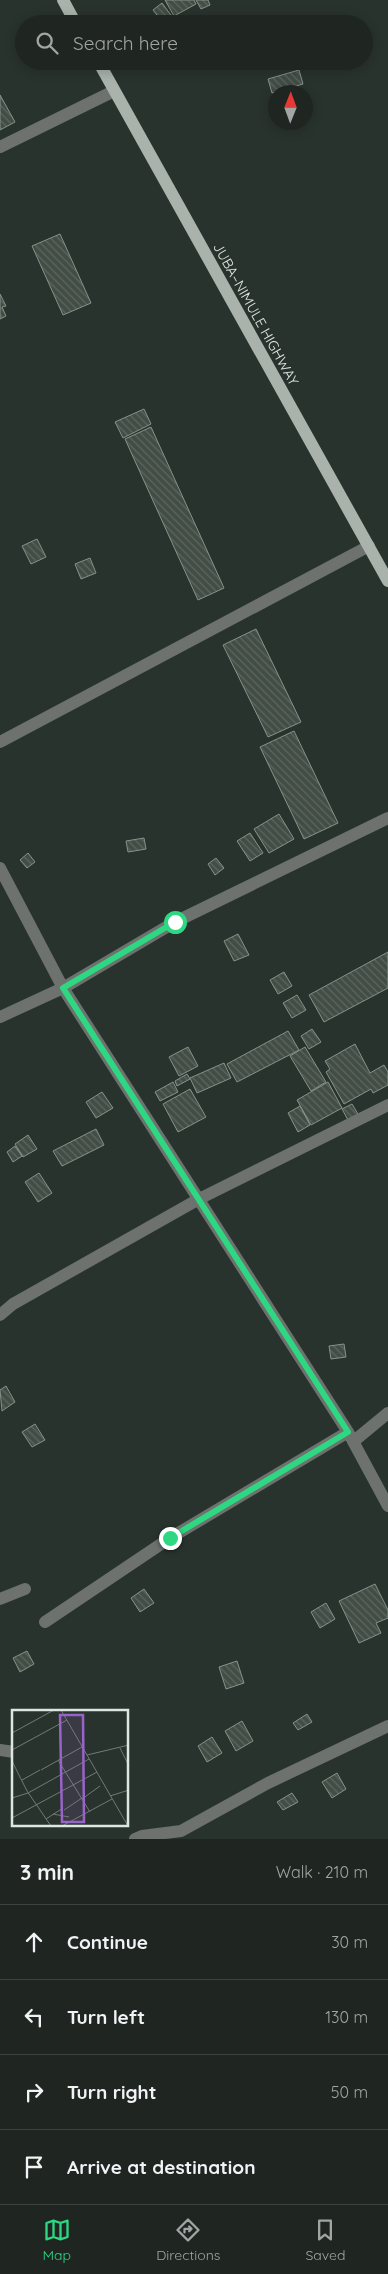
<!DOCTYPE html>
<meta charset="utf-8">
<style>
body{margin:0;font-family:Quicksand,sans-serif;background:#2c322f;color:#f1f3f6}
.compass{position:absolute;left:268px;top:85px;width:45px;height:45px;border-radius:50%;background:#1f2622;box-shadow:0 2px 12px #0003;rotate:1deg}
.stop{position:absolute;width:15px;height:15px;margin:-11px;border:4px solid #2ed883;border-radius:50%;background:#fff}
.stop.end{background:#2ed883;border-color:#fff;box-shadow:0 1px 5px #0008}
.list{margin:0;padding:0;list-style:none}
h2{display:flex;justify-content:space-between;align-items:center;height:65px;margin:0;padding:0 20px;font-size:21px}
h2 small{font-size:16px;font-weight:400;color:#a1a5a5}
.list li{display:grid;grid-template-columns:32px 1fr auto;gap:15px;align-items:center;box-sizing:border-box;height:75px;padding:0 20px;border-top:1px solid #3c4340}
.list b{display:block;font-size:19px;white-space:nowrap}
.list em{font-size:16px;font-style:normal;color:#a1a5a5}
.icon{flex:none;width:28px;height:28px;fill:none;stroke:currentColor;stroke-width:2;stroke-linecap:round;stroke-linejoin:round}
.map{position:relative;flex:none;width:388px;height:1839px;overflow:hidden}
.search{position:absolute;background:#1f2622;box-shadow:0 2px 12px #0003;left:15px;right:15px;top:15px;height:55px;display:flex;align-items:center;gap:12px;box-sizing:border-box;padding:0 18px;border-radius:28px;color:#a1a5a5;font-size:19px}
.sheet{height:365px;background:#1f2622}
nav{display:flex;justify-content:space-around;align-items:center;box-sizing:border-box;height:70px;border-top:1px solid #3c4340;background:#1f2622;font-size:14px;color:#a1a5a5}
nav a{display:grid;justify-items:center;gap:2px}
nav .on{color:#2ed883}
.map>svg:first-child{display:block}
.building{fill:url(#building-back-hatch);stroke:#86928a}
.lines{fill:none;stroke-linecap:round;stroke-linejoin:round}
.minor{stroke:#6d726e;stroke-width:12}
.major{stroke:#a9b3ac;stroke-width:12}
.route{stroke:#2ed883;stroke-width:6}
.labels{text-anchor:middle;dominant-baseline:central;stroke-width:4;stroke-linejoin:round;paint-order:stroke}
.street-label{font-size:14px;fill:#dfe5e1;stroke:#29332d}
.inset-road{fill:none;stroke:#727a75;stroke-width:1}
.view{fill:#9964c9;fill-opacity:0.15;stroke:#9964c9;stroke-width:2.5}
.inset-edge{fill:none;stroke:#dfe5e1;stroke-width:2.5}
</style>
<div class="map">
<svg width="388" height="1839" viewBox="0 0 388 1839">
<defs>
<pattern id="building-back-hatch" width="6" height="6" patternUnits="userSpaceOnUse" patternTransform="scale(1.25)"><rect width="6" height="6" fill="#424d45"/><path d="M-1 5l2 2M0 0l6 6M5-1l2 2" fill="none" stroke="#5d6660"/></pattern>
</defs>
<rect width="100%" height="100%" fill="#29332d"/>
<!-- building -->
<path class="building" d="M165 0H194L196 4 174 16Z
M196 0H208L210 5 201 9Z
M162 3 173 18 164 24 153 10Z
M299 70 303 84 272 93 268 79Z
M0 95 15 122 0 130Z
M60 234 91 303 63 315 32 246Z
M0 294 6 306 2 307 6 316 0 319Z
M144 409 151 424 123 438 115 422Z
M151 427 224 588 198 600 125 439Z
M37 539 46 557 31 564 22 546Z
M90 558 96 573 81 579 75 564Z
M256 629 301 722 268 737 223 645Z
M294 731 338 823 304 839 260 747Z
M279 814 294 839 269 853 254 829Z
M250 833 263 853 250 861 237 841Z
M144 838 146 849 128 852 126 841Z
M28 853 35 862 27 868 20 860Z
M216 858 224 868 215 875 208 864Z
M238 934 249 955 234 961 224 941Z
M388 952V988L324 1022 309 995Z
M284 972 292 986 278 994 270 980Z
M297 995 306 1010 292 1018 283 1003Z
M312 1029 321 1042 309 1049 301 1036Z
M288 1031 299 1050 237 1082 227 1064Z
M355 1044 370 1073 384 1065 388 1072V1085L373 1093 371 1089 344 1104 326 1072 330 1069 325 1061Z
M188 1047 198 1066 179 1076 169 1057Z
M305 1047 326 1082 311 1091 290 1056Z
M224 1063 231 1078 197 1093 190 1078Z
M187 1074 190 1079 177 1086 175 1081Z
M173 1082 178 1092 160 1101 155 1092Z
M328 1082 342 1108 311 1125 297 1100Z
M190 1089 206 1117 178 1132 163 1104Z
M102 1092 113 1108 96 1118 86 1102Z
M352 1104 358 1114 348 1120 342 1109Z
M300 1106 310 1125 298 1132 288 1113Z
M96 1129 104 1145 62 1166 53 1151Z
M28 1135 37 1149 23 1157 15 1144Z
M15 1146 22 1156 13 1162 7 1152Z
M39 1173 52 1193 38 1202 25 1182Z
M344 1344 346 1357 331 1359 329 1346Z
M6 1386 15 1402 2 1411 0 1390Z
M35 1424 45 1440 32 1447 22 1432Z
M375 1584 388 1610V1618L376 1623 381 1633 359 1643 339 1601Z
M144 1589 154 1603 140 1612 131 1598Z
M326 1603 335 1619 320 1628 311 1612Z
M27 1651 34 1664 20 1672 13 1658Z
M237 1661 244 1683 226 1689 219 1667Z
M307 1714 312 1722 298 1730 293 1723Z
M242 1721 253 1741 236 1751 225 1731Z
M212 1737 222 1753 207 1762 198 1746Z
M337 1773 346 1789 332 1798 322 1782Z
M292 1793 298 1802 283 1810 277 1802Z"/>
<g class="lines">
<!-- minor -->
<path class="minor" d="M0 147 114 91
M0 742 369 546
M0 868 63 988 348 1432 388 1506
M0 1017 63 988 175 922 388 818
M0 1315 13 1304 199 1199 388 1105
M354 1441 388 1413
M0 1599 25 1589
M45 1622 170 1538 348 1432
M0 1750 14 1752
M135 1839 142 1836 181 1831 268 1783 388 1726"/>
<!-- major -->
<path class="major" d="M63 0 76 24
M98 61 388 581"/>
</g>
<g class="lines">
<!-- route -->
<path class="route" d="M170 1538 348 1432 63 988 175 922"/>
</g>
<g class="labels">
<!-- street labels -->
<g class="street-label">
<text transform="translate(256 314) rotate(61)">JUBA–NIMULE HIGHWAY</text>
</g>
</g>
<!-- overview -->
<g transform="translate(12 1710)">
<rect width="116" height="116" fill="#29332d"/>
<path class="inset-road" d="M49 0 116 116M0 23 42 0M108 38 117 56M0 40 55 10M75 45 117 35M46 50 78 102M0 51 15 81 39 116M29 60 70 37M10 70 28 60M98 86 117 80M0 88 16 83 77 49M70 89 88 76M52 100 70 88M41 104 57 107M0 108 85 62M34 109 51 98M50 116 100 89"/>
<path class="view" d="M48 5H71L72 112H50Z"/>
<rect width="116" height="116" class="inset-edge"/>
</g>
</svg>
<svg class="compass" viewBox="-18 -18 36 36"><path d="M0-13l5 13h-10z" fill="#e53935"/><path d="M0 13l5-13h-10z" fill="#a1a5a5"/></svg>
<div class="stop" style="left:175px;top:922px"></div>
<div class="stop end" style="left:170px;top:1538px"></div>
<div class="search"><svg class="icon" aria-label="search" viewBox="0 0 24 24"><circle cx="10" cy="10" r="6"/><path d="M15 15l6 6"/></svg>Search here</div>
</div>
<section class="sheet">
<h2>3 min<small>Walk · 210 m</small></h2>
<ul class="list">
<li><svg class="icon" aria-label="ahead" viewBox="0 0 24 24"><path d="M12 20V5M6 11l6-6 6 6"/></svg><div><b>Continue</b></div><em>30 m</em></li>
<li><svg class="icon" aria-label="left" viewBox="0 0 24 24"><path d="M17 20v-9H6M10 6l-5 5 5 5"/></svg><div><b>Turn left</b></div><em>130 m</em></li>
<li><svg class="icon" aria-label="right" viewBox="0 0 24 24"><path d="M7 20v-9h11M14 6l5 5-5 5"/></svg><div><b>Turn right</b></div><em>50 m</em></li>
<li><svg class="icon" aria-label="arrive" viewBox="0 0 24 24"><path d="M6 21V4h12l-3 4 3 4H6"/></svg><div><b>Arrive at destination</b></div></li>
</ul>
</section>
<nav>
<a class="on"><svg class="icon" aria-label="map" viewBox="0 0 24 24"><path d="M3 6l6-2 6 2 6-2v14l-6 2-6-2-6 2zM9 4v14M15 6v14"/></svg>Map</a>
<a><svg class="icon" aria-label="directions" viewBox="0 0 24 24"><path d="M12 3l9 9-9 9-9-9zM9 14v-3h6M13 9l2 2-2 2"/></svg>Directions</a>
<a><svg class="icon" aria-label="saved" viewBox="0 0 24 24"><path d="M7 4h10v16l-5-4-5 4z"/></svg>Saved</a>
</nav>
